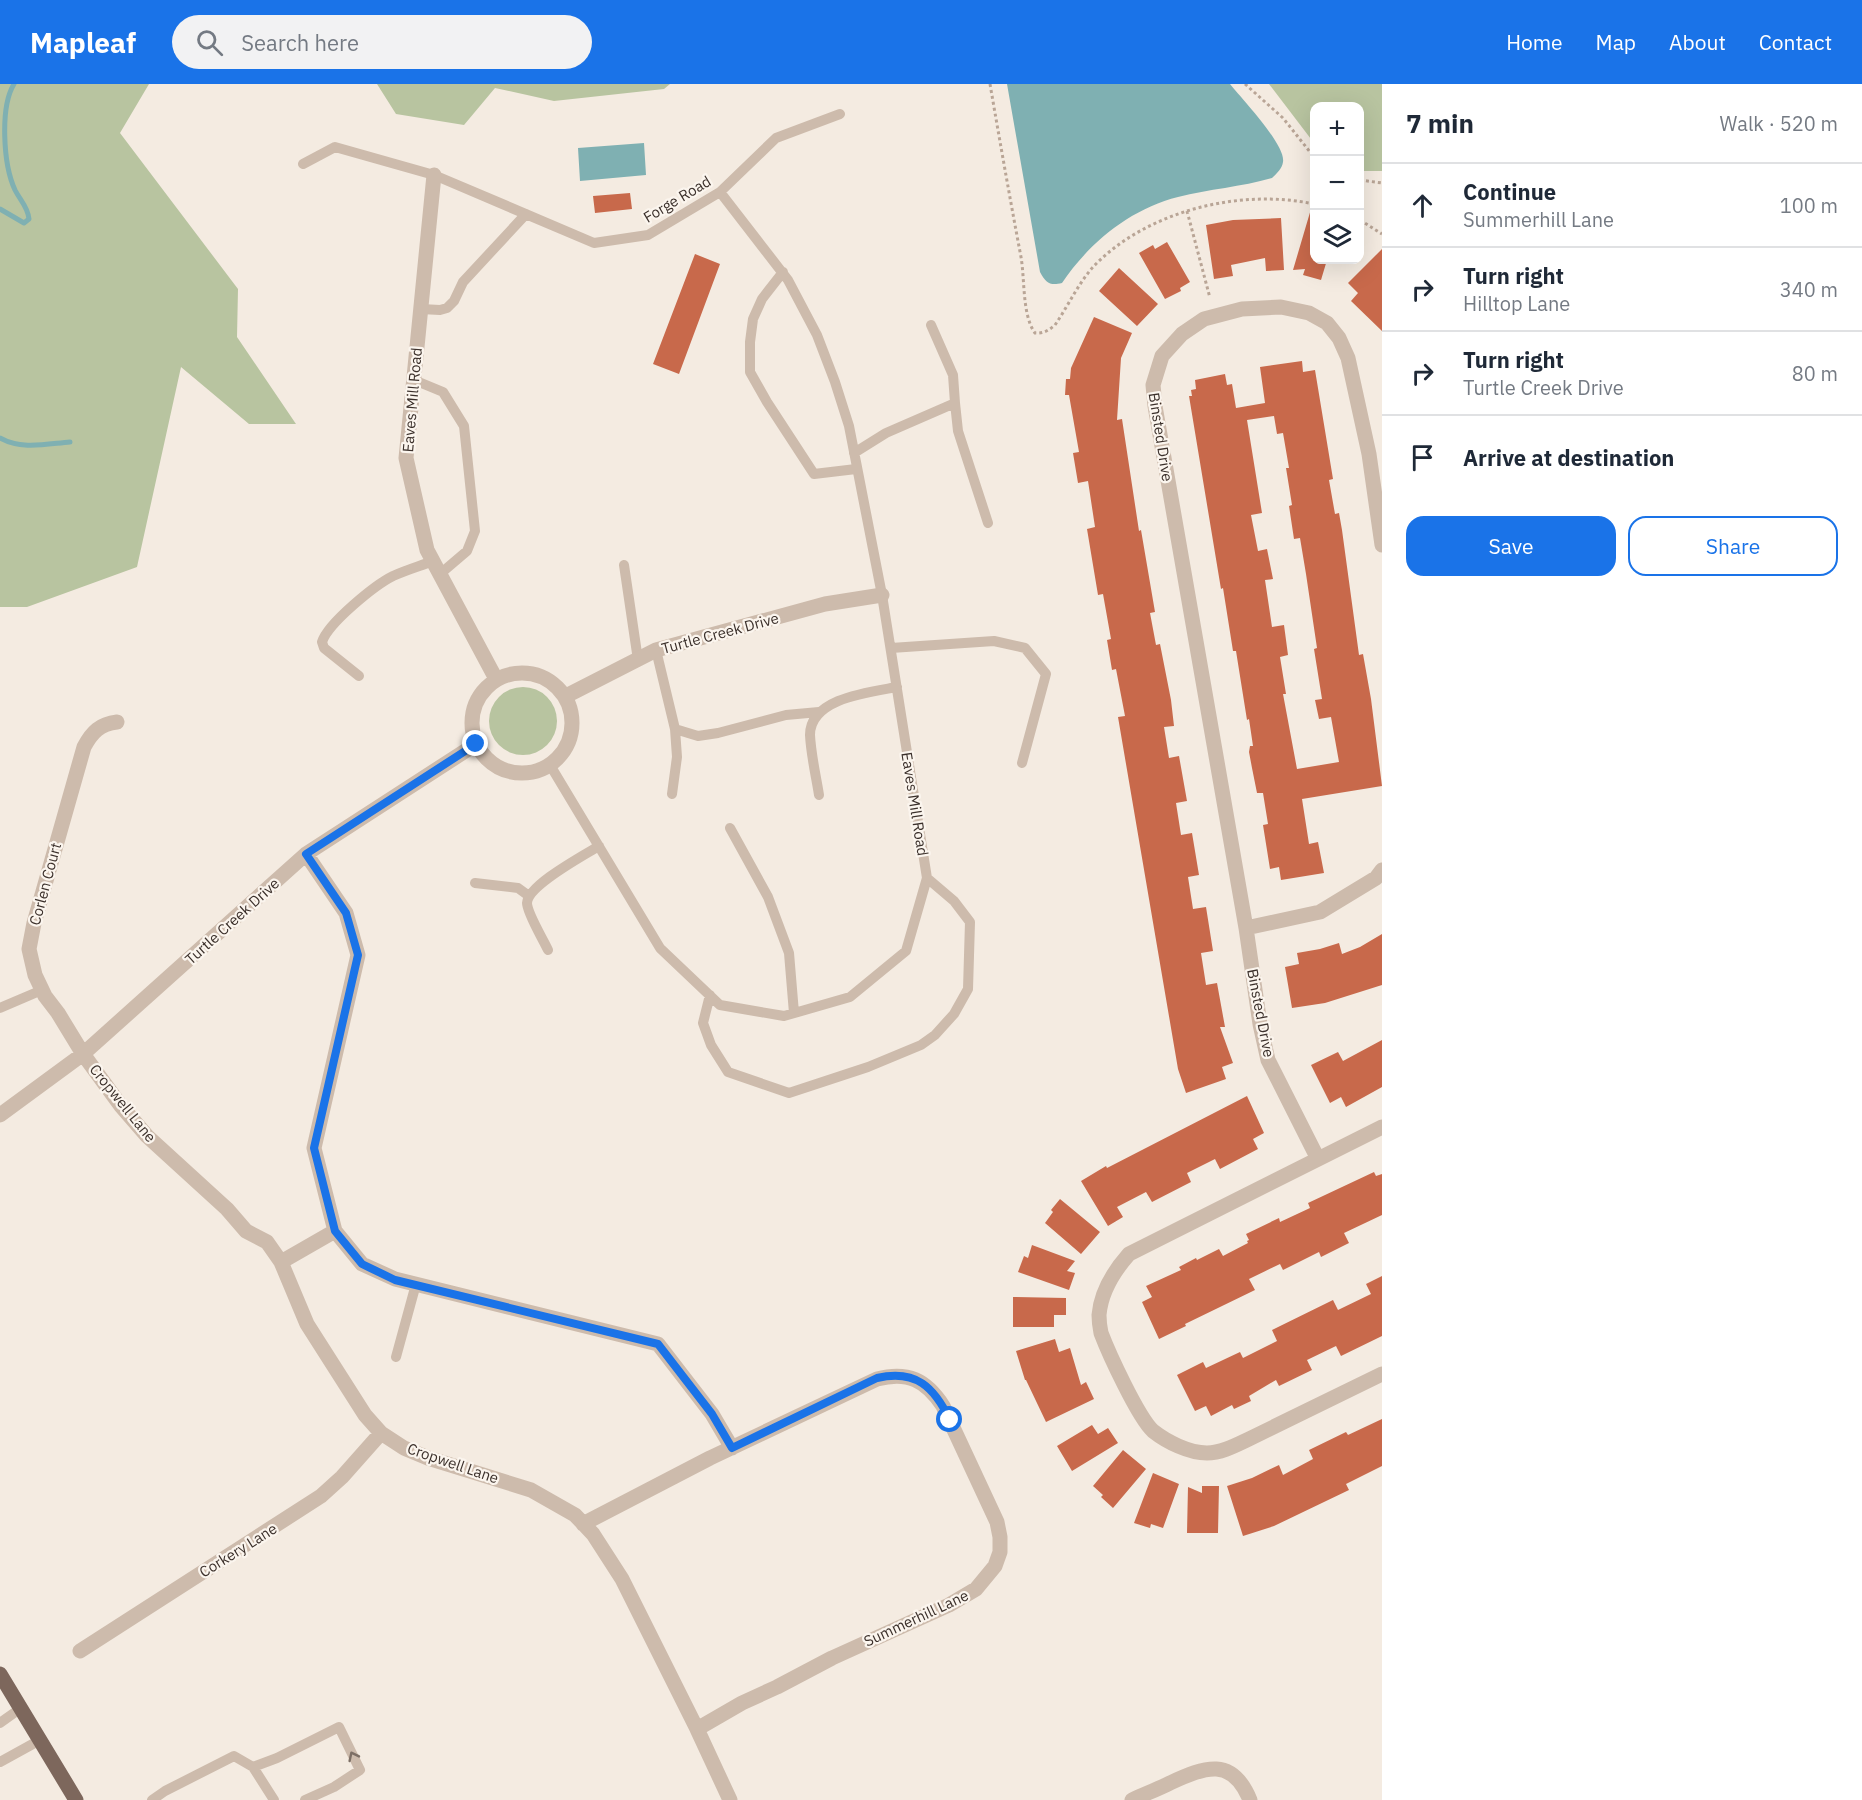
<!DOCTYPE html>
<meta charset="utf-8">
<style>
body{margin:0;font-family:"IBM Plex Sans",sans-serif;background:#f2f2f3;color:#1f2937}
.controls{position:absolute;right:18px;top:18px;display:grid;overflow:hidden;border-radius:12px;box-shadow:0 6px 24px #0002}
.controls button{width:54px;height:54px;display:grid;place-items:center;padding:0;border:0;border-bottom:2px solid #e0e1e3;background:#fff;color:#1f2937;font:30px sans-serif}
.stop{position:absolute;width:18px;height:18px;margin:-14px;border:4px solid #1a73e8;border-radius:50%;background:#fff}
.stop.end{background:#1a73e8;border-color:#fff;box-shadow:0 2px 6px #0008}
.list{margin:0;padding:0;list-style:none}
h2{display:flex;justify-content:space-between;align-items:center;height:78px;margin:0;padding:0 24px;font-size:26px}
h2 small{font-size:20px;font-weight:400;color:#747a83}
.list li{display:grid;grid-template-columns:39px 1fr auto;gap:18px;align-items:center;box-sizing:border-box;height:84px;padding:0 24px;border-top:2px solid #e0e1e3}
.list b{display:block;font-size:22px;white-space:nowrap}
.list p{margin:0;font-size:20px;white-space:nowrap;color:#747a83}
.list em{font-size:20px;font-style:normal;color:#747a83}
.actions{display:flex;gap:12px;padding:18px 24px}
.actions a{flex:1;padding:14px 0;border:2px solid #1a73e8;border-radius:18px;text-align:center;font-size:21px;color:#1a73e8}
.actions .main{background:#1a73e8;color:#fff}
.icon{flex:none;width:33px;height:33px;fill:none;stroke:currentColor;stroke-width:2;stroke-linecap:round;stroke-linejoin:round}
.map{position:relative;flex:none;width:1382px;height:1716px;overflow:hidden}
header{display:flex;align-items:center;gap:36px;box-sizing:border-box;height:84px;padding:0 30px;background:#1a73e8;color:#fff}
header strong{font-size:28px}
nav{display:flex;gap:33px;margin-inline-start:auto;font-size:21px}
.search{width:420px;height:54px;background:#f2f2f3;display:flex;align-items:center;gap:15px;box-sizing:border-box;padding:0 21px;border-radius:33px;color:#747a83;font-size:22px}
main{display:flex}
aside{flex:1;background:#fff}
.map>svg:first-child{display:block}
.green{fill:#b8c4a0}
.water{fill:#7fb0b2}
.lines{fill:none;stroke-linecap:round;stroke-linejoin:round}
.stream{stroke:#7fb0b2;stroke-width:5}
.building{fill:#c8694b;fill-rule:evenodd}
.path{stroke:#b9a596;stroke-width:3;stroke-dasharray:3 3;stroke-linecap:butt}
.service{stroke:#cdbbac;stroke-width:10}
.minor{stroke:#cdbbac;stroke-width:15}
.primary{stroke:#7d675c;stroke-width:15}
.oneway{stroke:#7d6f65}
.route{stroke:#1a73e8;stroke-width:8}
.labels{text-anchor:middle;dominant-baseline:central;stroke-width:4.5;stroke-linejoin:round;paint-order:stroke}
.street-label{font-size:15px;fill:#3b302b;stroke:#fbf5ee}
</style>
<header>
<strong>Mapleaf</strong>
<div class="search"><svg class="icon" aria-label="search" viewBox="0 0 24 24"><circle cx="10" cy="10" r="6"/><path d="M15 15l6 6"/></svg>Search here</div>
<nav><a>Home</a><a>Map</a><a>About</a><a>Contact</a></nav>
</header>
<main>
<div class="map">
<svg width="1382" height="1716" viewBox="0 0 1382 1716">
<rect width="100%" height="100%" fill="#f4ebe1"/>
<!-- green -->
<path class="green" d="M0 0H149L120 49 238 205 237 253 296 340H249L181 283 137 483 27 523H0Z
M377 0H670L664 5 554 17 495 4 464 41 396 30Z
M1269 0H1382V87H1360V22H1314V59Z
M489 637a34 34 0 1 1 68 0a34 34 0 1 1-68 0Z"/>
<!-- water -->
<path class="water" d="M1007 0H1230C1242 15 1286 61 1283 78 1282 85 1277 89 1272 94 1241 103 1209 105 1178 113 1130 125 1089 159 1062 199 1050 202 1046 199 1040 188Z
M644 59 646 91 580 97 578 64Z"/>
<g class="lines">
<!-- stream -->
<path class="stream" d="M0 125 24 139 29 135C28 123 20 116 15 106 3 80 0 23 14 0
M0 354C21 366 46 360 70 358"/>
</g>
<!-- building -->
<path class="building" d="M630 109 632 125 595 129 593 112Z
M1311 125H1314V176H1327L1321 196 1303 191 1305 185 1293 186Z
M1281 134 1284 186 1266 187 1265 174 1231 181 1233 192 1214 195 1206 141 1233 136Z
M1167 158 1190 198 1180 204 1181 207 1165 215 1139 169 1153 161 1155 165Z
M1382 165V247L1351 217 1358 209 1348 199Z
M695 170 720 180 679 290 653 280Z
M1119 184 1158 220 1137 242 1099 207Z
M1094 233 1132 249 1121 274 1117 336 1122 335 1139 447 1141 446 1155 528 1150 529 1156 561 1160 560 1171 616 1174 642 1164 643 1169 674 1179 672 1187 717 1176 719 1181 751 1192 749 1199 791 1188 793 1193 825 1206 823 1213 867 1201 869 1206 901 1217 899 1225 943H1220L1233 979 1222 983 1226 995 1186 1009 1178 985 1118 633 1125 632 1116 585 1112 586 1107 556 1111 555 1103 510 1098 511 1087 445 1095 443 1088 397 1078 399 1073 369 1079 368 1069 311H1065L1066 295H1070L1071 284Z
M1302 277 1303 288 1315 286 1333 395 1329 396 1335 430 1339 429 1342 446 1359 571 1363 570 1371 615 1382 702 1302 715 1309 760 1318 758 1324 789 1281 796 1279 783 1270 785 1263 741 1268 740 1263 709H1257L1252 684 1249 668 1250 662H1253L1249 635 1247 636 1236 567H1233L1223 504 1221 505 1189 312H1192L1191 306 1196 305 1195 296 1225 290 1227 301 1232 300 1236 324 1265 319 1260 283ZM1274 332 1277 350 1283 349 1289 384H1286L1292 421 1289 422 1294 455 1300 454 1306 490 1317 564 1314 565 1322 615 1315 616 1319 635 1331 633 1339 678 1297 685 1283 610H1286L1280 573 1288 571 1284 541 1272 543 1265 496 1273 495 1267 465 1258 467 1251 431 1262 429 1247 336Z
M1382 850V901L1325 919 1292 924 1285 883 1299 880 1297 869 1320 865 1339 859 1342 870 1360 863Z
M1382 956V1003L1346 1023 1341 1013 1330 1019 1311 981 1338 968 1343 977Z
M1247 1012 1264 1049 1253 1055 1258 1065 1220 1085 1215 1075 1187 1089 1191 1098 1152 1118 1146 1108 1117 1123 1123 1133 1108 1142 1081 1097 1106 1082 1107 1084Z
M1374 1088 1376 1092 1382 1090V1131L1344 1149 1349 1159 1321 1173 1319 1168 1283 1186 1280 1180 1249 1195 1255 1206 1185 1240 1186 1242 1159 1255 1142 1218 1152 1213 1146 1202 1181 1186 1179 1183 1196 1174 1197 1176 1219 1165 1223 1172 1248 1159 1247 1157 1249 1156 1246 1150 1279 1134 1280 1138 1310 1124 1308 1119Z
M1060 1115 1100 1148 1081 1170 1045 1139 1053 1128 1051 1126Z
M1032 1161 1075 1177 1067 1187 1075 1189 1069 1206 1018 1188 1024 1172 1028 1174Z
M1382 1192V1252L1341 1272 1336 1262 1307 1276 1312 1286 1279 1302 1276 1296 1249 1312 1251 1317 1234 1325 1232 1321 1211 1332 1206 1322 1195 1327 1177 1291 1203 1278 1206 1284 1240 1268 1243 1274 1277 1257 1272 1246 1333 1216 1338 1226 1371 1210 1366 1200Z
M1013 1213 1066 1214V1231H1054V1243H1013Z
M1055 1255 1059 1268 1070 1264 1081 1301 1086 1298 1094 1315 1046 1338 1026 1296H1025L1016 1267Z
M1382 1335V1382L1346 1400 1349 1406 1274 1442 1243 1452 1227 1402 1252 1394 1279 1381 1283 1391 1313 1375 1309 1366 1346 1348 1348 1351Z
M1092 1341 1098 1350 1108 1344 1118 1359 1072 1387 1057 1362Z
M1123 1366 1146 1385 1113 1424 1101 1413 1103 1411 1093 1402Z
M1153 1389 1179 1400 1163 1444 1151 1440 1150 1444 1134 1439Z
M1202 1402H1219L1218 1449H1187L1188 1403 1202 1409Z"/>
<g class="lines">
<!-- path -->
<path class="path" d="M990 0C1000 58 1010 115 1021 173 1025 196 1022 231 1035 249 1043 250 1049 246 1055 241 1068 222 1078 200 1093 183 1146 127 1240 104 1314 120
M1245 0 1283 34 1314 73
M1360 96 1382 99
M1187 127 1210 214
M1360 136 1382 150"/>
<!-- service -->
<path class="service" d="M303 80 335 63 434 91 594 159 648 151 720 108 776 54 840 30
M783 188 762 215 753 235 750 258V288L767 318 814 390 856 385
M421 225 440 226 447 224 454 217 463 198 526 130
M931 241 953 291 955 319
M414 296 443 308 464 342 475 447 467 467 440 490
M854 369 886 349 955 319 958 347 988 439
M624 481 638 576
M891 564 994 557 1025 564 1046 590 1022 679
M656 566 675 645 698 652 718 649 786 631 819 628
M359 592 324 564 322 558C328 539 375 501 393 492 406 486 420 482 433 477
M550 681 660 864 720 921 784 932 850 913 906 867 927 794 882 511 849 342 835 298 817 251 788 196 720 108
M672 710 677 673 675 645
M819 711C816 692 811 671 810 651 810 614 870 608 897 603
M730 744 768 813 789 869 794 929
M475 799 518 804 529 812
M548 866C543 855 527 829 527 819 528 801 583 772 599 762
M710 911 703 939 711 961 728 988 789 1009 868 983 921 961 935 951 954 930 968 905 970 838 954 817 927 794
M0 924 42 906
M396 1273 416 1200
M0 1639 21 1624
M0 1678 40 1656
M253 1683 277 1674 339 1643 360 1686 334 1703 305 1716
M152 1716 165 1707 234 1672 253 1683 274 1716"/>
<!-- minor -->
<path class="minor" d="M434 91 406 374 427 466 496 595
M472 639a50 50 0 1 1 100 0a50 50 0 1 1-100 0Z
M566 612 656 566 825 520 882 511
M117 638C100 640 92 648 84 663L34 839 29 865 35 891 45 912 58 929 83 970 121 1022 147 1052 227 1125 246 1147 267 1158 281 1178 307 1240 365 1331 381 1349 404 1364 428 1374 531 1406 575 1431 593 1450 622 1495 697 1645 730 1716
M306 770 346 829 358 871 314 1064 335 1147 362 1180 395 1195 658 1260 712 1330 732 1364
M1246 844 1320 828 1376 794 1382 786
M0 1031 83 970 306 770 476 660
M1382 1043 1129 1170C1114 1187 1101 1207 1099 1231 1099 1236 1100 1244 1101 1249 1109 1270 1138 1333 1153 1347 1167 1358 1189 1369 1207 1369 1222 1369 1238 1360 1251 1354L1382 1290
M1318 1075 1268 976 1260 940 1246 844 1155 322 1153 301 1162 272 1182 250 1204 235 1242 225 1281 223 1309 229 1327 239 1339 254 1348 274 1369 370 1382 461
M281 1178 335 1147
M583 1440 710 1374 877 1295C908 1287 926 1296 943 1322L997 1438 1000 1453V1468L995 1482 976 1505 949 1521 832 1574 777 1603 742 1619 697 1645
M80 1567 321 1412 342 1393 381 1349
M1132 1716C1145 1710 1158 1705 1170 1699 1205 1683 1232 1672 1250 1716"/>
<!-- primary -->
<path class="primary" d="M0 1590 76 1716"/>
</g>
<!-- one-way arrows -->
<defs><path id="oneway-chevron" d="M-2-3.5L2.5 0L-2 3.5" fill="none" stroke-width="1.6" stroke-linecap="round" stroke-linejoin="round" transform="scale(1.5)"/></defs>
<use class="oneway" href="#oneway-chevron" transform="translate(353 1672) rotate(-116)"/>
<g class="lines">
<!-- route -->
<path class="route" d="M476 660 306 770 346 829 358 871 314 1064 335 1147 362 1180 395 1196 658 1260 712 1330 732 1364 877 1294C916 1285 934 1303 950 1336"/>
</g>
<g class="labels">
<!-- street labels -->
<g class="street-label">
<text transform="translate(677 115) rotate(-31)">Forge Road</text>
<text transform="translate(412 316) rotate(-85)">Eaves Mill Road</text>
<text transform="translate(1161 353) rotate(81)">Binsted Drive</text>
<text transform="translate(720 549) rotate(-15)">Turtle Creek Drive</text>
<text transform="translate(915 720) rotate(81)">Eaves Mill Road</text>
<text transform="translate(45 800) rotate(-75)">Corlen Court</text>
<text transform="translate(232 837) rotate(-42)">Turtle Creek Drive</text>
<text transform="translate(1261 929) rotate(79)">Binsted Drive</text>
<text transform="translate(123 1019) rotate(51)">Cropwell Lane</text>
<text transform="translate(453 1379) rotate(19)">Cropwell Lane</text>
<text transform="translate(238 1466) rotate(-32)">Corkery Lane</text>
<text transform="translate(916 1534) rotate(-25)">Summerhill Lane</text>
</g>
</g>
</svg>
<div class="controls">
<button>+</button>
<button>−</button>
<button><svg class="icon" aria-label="layers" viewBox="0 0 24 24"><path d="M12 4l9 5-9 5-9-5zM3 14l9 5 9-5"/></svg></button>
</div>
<div class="stop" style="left:950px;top:1336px"></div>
<div class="stop end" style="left:476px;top:660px"></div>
</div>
<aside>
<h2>7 min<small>Walk · 520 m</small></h2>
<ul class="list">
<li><svg class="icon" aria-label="ahead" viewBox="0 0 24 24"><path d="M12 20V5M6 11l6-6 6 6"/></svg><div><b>Continue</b><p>Summerhill Lane</p></div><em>100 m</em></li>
<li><svg class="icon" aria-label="right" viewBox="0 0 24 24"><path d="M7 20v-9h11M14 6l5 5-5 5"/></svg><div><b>Turn right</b><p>Hilltop Lane</p></div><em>340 m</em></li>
<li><svg class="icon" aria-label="right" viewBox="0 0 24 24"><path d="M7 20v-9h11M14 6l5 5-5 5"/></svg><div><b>Turn right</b><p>Turtle Creek Drive</p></div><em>80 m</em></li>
<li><svg class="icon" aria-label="arrive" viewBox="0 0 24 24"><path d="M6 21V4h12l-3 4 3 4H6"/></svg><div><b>Arrive at destination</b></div></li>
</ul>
<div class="actions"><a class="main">Save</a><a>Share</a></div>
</aside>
</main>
